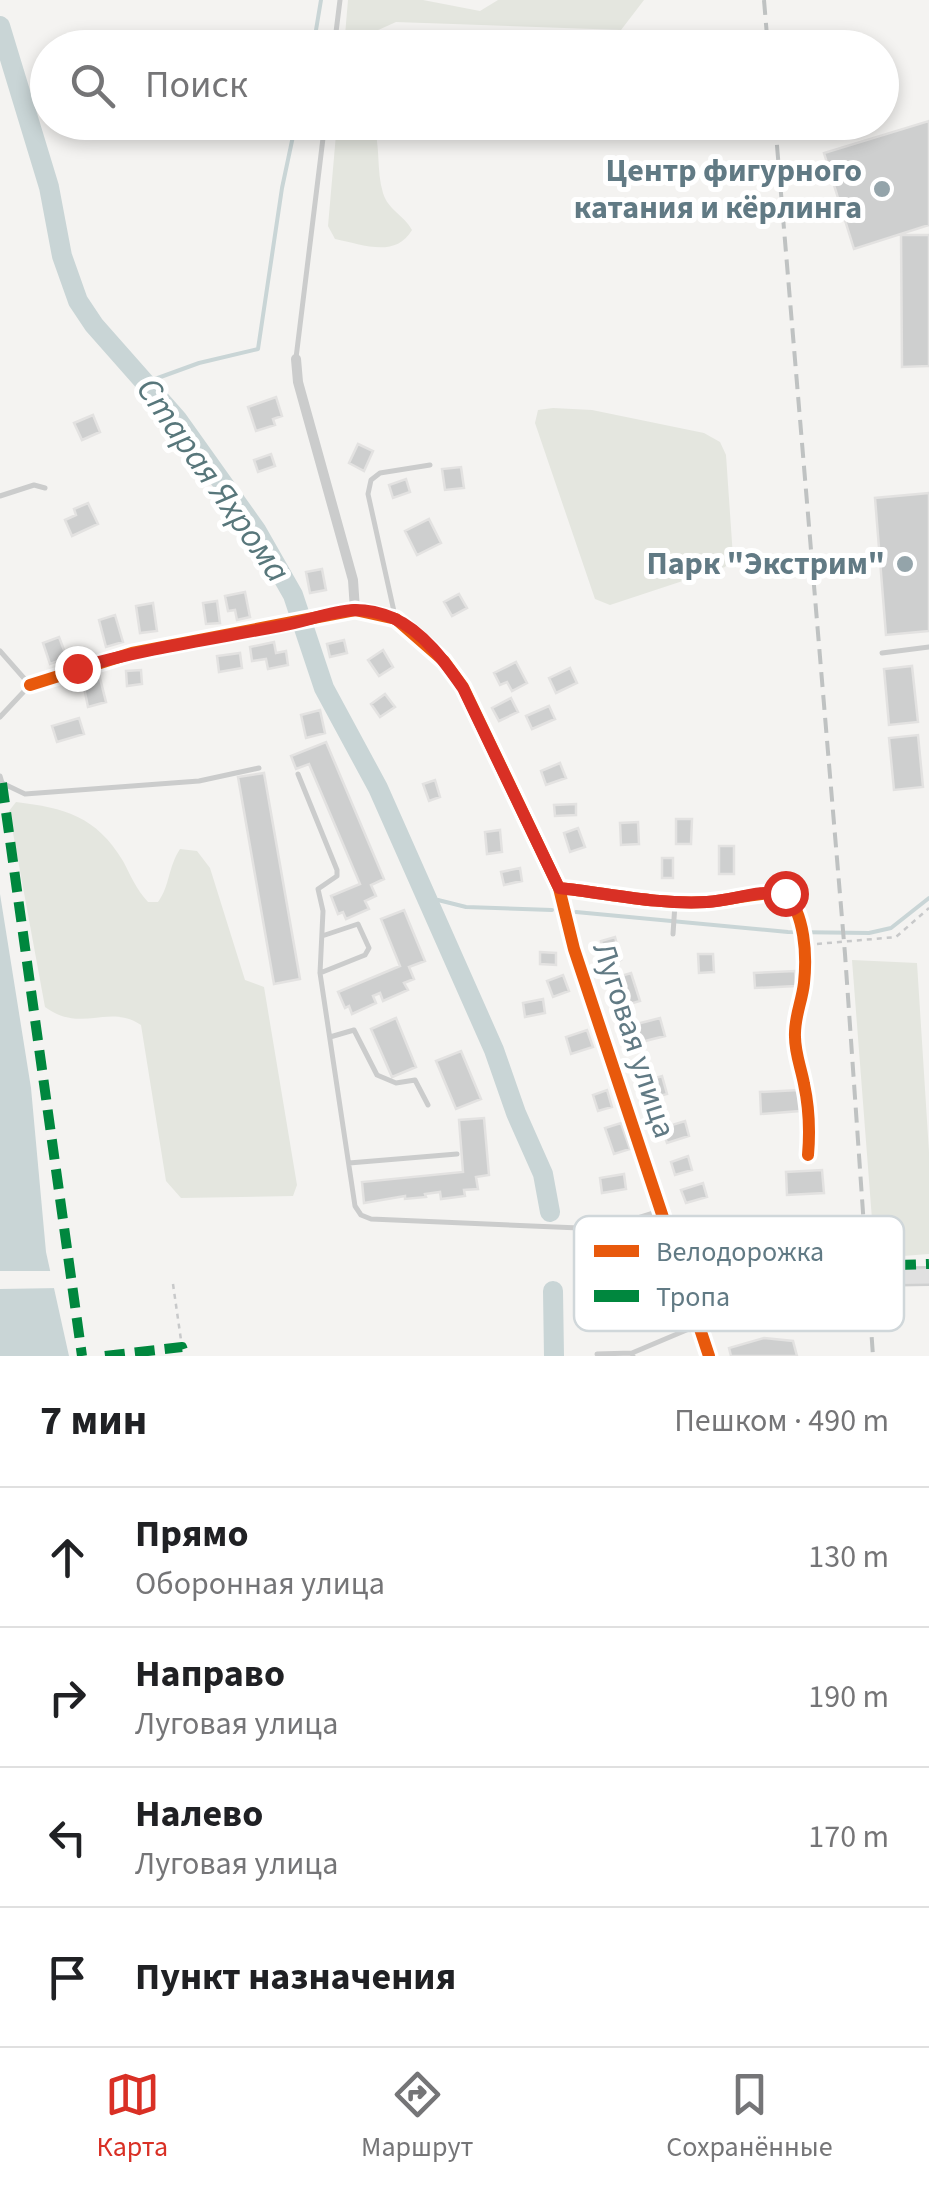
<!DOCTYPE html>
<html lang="ru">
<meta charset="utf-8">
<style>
body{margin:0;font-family:"Source Sans 3",sans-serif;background:#f6f6f6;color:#202124}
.stop{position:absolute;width:30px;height:30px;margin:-22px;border:8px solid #d93025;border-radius:50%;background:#fff}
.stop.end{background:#d93025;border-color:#fff;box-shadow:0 2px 10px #0008}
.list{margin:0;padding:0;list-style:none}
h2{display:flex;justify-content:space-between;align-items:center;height:130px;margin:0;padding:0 40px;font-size:42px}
h2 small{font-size:32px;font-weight:400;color:#757577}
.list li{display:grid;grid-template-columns:65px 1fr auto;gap:30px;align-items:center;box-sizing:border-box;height:140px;padding:0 40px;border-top:2px solid #e0e0e0}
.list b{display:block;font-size:38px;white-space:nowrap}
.list p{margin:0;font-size:32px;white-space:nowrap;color:#757577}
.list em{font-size:32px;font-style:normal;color:#757577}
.icon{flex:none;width:55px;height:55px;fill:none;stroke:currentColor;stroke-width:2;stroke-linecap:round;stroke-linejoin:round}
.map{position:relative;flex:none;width:929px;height:1356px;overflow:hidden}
.search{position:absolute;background:#fff;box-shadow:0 5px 15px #0003;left:30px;right:30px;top:30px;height:110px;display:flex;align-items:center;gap:25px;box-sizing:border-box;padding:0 35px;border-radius:55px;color:#757577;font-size:38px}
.sheet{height:690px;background:#fff}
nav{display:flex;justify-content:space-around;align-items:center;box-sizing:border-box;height:140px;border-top:2px solid #e0e0e0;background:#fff;font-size:28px;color:#757577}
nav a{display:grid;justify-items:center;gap:5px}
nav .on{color:#d93025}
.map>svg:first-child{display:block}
.green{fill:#e4e6df}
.water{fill:#c9d5d6}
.pier{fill:#f4f3f1}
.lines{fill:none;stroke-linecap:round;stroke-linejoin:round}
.stream{stroke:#c9d5d6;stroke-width:4}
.river{stroke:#c9d5d6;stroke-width:20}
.building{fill:#cecfcf;stroke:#e3e2e1;stroke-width:2.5}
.primary-casing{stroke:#cfd0d0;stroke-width:20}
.path{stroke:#c8c9ca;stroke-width:2.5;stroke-dasharray:5 5;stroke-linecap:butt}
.lane{stroke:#cbcccc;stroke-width:5}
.street{stroke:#cbcccc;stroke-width:10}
.primary{stroke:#e0e0e0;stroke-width:15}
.rail{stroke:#bfc2c2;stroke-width:4;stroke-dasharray:15 8;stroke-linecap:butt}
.quiet{stroke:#00873e;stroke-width:10;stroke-dasharray:20 10;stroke-linecap:butt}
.cycleway-casing{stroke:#fff;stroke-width:19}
.cycleway{stroke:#e8590c;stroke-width:12}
.route{stroke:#d93025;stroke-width:12}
.poi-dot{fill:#94a4aa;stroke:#fff;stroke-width:4}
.labels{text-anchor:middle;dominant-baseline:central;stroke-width:10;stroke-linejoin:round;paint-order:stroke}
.poi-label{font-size:32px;font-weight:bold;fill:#617a84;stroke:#fff;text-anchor:end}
.street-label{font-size:32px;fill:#617a84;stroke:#fff}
.water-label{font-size:35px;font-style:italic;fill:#58777b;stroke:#fff}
.key{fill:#fff;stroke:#d0d7da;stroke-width:2.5}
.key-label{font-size:28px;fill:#617a84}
</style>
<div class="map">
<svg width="929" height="1356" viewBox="0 0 929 1356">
<rect width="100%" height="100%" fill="#f4f3f1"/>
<!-- green -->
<path class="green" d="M348 0H423L480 11 498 0H644L621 30 396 22 376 31 370 47H344Z
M337 123H373C381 146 376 170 383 193 388 210 404 215 412 230 395 259 362 244 335 239L328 226Z
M553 408 592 410 704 433 720 442 726 455 733 557 725 567 610 605 595 599 535 423 538 410Z
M16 802C65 808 96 816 123 861 131 876 136 889 148 902H158C170 886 168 867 180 849L197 851 210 868 245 980 264 987 297 1185 293 1196 181 1198 166 1181 141 1025C108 1003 82 1034 45 1007L9 811Z
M852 960 917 963 929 1152V1254L875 1258Z"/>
<!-- water -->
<path class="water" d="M0 894 31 1088 46 1252 69 1356H0Z"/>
<!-- pier -->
<path class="pier" d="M0 1271H56L60 1288 0 1289Z"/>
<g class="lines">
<!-- stream -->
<path class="stream" d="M313 48 321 0
M144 383 199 363 258 349 282 188 296 122
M431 907 438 900 466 907 552 910
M576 912 788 932 869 933 891 928 929 898"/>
<!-- river -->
<path class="river" d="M0 26 49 187 62 256 78 301 94 325 177 419 256 530 293 595 324 688 378 788 494 1050 516 1113 543 1174 550 1212
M553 1291 554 1356"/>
</g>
<!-- building -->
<path class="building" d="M929 121V225L854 249 824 153Z
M901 235H929V366L902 367Z
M276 397 282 416 273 419 275 425 256 431 248 407Z
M93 415 100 432 82 440 74 423Z
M358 444 373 451 364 471 349 463Z
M271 454 275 466 258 472 254 460Z
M461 467 464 488 445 490 442 469Z
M406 479 410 492 393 498 389 485Z
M929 493V631L886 635 875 498Z
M88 503 98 524 72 536 65 520 76 515 74 509Z
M429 519 441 543 417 555 405 531Z
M322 569 326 590 310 593 306 572Z
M245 592 250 617 237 620 235 610 228 611 225 596Z
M459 594 467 608 452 616 444 602Z
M217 601 220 623 206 624 203 603Z
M153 603 157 631 140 633 136 606Z
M115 615 123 642 106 647 99 620Z
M59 637 67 658 50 664 43 643Z
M344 640 347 653 330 657 327 644Z
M274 642 276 653 286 651 288 665 268 669 266 659 252 661 250 647Z
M383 650 393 667 379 676 368 660Z
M240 653 242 668 219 672 217 656Z
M516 662 527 683 512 691 507 682 500 685 494 673Z
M912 666 918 722 889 725 884 669Z
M570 668 577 683 556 693 549 678Z
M141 670 142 684 127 686 126 671Z
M99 674 106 702 88 707 82 678Z
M385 694 395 707 380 717 371 704Z
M511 698 518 712 499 721 492 708Z
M549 706 555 719 532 729 526 716Z
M320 710 325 733 306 738 301 715Z
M79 718 84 734 57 742 52 726Z
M918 735 923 787 894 790 889 738Z
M326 742 384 879 371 885 376 896 365 901 369 909 346 919 343 912 338 914 331 896 360 884 309 764 296 769 291 756Z
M560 763 566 778 546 785 541 771Z
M264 773 300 979 274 984 238 777Z
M435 780 440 797 429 801 423 784Z
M576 804V815L555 816 554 805Z
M676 819H692L691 844H676Z
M638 822 639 844 621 845 620 823Z
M578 828 585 847 570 852 564 833Z
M500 830 502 852 487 854 485 832Z
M719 846H734V874H719Z
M662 858H673V878H662Z
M520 868 522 881 504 885 501 872Z
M404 910 425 961 409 967 414 979 404 983 408 990 383 1001 380 993 373 996 376 1003 352 1014 349 1006 345 1008 338 992 400 966 381 919Z
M615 937 621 960 607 964 601 941Z
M540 952 556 953V965L540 964Z
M698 954H713L714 972 699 973Z
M795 971 796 986 755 988 754 973Z
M631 973 640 1001 623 1006 614 978Z
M563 975 569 991 553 997 547 981Z
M543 999 545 1013 525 1017 523 1003Z
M396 1018 416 1067 392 1077 371 1029Z
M660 1018 665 1036 629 1045 625 1027Z
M587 1030 593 1047 571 1054 566 1037Z
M461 1051 481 1099 456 1109 436 1061Z
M662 1076 667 1094 650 1099 645 1081Z
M607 1090 612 1107 598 1111 593 1095Z
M799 1090 800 1111 761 1114 760 1092Z
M484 1118 489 1175 476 1177 478 1189 464 1190 465 1196 441 1199 440 1192 425 1194 426 1197 405 1199V1196L364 1203 362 1182 463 1172 459 1120Z
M685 1121 689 1136 667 1143 662 1128Z
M621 1123 630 1149 614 1154 605 1128Z
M688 1156 692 1170 675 1175 671 1162Z
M822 1170 824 1193 787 1195 786 1172Z
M624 1174 626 1189 602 1193 600 1178Z
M703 1183 707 1197 686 1203 681 1190Z
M764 1338 793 1341 797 1356H731L729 1348Z"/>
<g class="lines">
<!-- primary casing -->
<g class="primary-casing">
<path id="primary" d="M685 1280 929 1276"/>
</g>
<!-- path -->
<path class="path" d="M817 944 896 937 929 908
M173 1284 182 1347"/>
<!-- lane -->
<path class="lane" d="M334 48 340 0
M296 358 325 122
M0 496 34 485 45 488
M395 616 368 494 371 480 380 473 430 465
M0 651 30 685 0 717
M882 653 929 647
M298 774 337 870V876L318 889 323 911 320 973 355 1206 361 1215 371 1219 603 1229 660 1211
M0 776 2 783 25 794 199 781 259 768
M673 934 675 904
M320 973 365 955 369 948 358 924 322 936
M330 1037 354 1030 377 1075 396 1083 415 1080 428 1105
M349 1163 457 1154
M597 1354 632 1353
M633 1356 632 1353 696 1326"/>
<!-- street -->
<path class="street" d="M296 359 298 382 353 580 355 610
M30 685 132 653 355 610 396 619 444 661 463 687 559 888 574 949 709 1356
M559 888C607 893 658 905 707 902 734 900 758 891 785 893 805 914 807 955 804 983 802 1002 794 1017 795 1037 795 1053 801 1068 804 1084 809 1107 810 1132 808 1155"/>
<!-- primary -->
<use href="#primary" class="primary"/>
<!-- rail -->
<path class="rail" d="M764 0 768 48
M775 122 845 954 873 1356"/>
<!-- quiet -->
<path class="quiet" d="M2 783 82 1356
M866 1266 929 1264
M105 1356 182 1347 185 1356"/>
<!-- cycleway casing -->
<g class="cycleway-casing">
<path id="cycleway" d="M30 685 132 653 355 610 396 619 444 661 463 687 559 888 574 949 709 1356
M559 888C607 893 658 905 707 902 734 900 758 891 785 893 805 914 807 955 804 983 802 1002 794 1017 795 1037 795 1053 801 1068 804 1084 809 1107 810 1132 808 1155"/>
</g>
<!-- cycleway -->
<use href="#cycleway" class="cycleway"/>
</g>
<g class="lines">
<!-- route -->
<path class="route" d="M77 668C144 649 212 639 280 626 305 622 330 611 355 610 367 610 381 613 393 618 423 631 445 662 463 688L559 888C607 893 658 905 707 902 734 900 758 890 785 893"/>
</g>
<!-- markers -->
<g class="poi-dot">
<circle cx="882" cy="189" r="10"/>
<circle cx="905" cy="564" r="10"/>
</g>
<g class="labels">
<!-- poi labels -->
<g class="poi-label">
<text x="862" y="171">Центр фигурного<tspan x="862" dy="37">катания и кёрлинга</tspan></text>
<text x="885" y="564">Парк "Экстрим"</text>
</g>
<!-- street labels -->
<g class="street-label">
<text transform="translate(634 1040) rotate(72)">Луговая улица</text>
</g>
<!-- water labels -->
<g class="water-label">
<text transform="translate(213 480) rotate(55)">Старая Яхрома</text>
</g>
</g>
<!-- legend -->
<rect x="574" y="1216" width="330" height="115" rx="15" class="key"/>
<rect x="594" y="1245" width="45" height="12" fill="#e8590c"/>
<rect x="594" y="1290" width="45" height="12" fill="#00873e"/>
<g class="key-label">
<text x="656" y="1261">Велодорожка</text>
<text x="656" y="1306">Тропа</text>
</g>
</svg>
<div class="stop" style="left:785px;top:893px"></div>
<div class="stop end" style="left:77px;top:668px"></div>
<div class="search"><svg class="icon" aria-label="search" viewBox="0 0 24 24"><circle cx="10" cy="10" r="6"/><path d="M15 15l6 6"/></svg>Поиск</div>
</div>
<section class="sheet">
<h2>7 мин<small>Пешком · 490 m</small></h2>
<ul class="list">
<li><svg class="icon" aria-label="ahead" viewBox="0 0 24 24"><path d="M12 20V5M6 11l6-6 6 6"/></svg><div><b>Прямо</b><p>Оборонная улица</p></div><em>130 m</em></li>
<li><svg class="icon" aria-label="right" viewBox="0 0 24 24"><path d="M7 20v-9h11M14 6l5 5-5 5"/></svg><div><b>Направо</b><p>Луговая улица</p></div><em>190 m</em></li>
<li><svg class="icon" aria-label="left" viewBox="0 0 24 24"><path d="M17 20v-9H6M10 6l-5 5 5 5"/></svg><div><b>Налево</b><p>Луговая улица</p></div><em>170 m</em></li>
<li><svg class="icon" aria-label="arrive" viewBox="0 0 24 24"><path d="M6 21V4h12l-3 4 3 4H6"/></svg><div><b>Пункт назначения</b></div></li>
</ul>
</section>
<nav>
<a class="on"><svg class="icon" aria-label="map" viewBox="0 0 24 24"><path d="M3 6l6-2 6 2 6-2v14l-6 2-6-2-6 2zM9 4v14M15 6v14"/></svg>Карта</a>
<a><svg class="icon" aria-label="directions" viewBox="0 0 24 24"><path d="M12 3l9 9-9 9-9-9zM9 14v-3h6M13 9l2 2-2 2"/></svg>Маршрут</a>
<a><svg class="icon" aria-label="saved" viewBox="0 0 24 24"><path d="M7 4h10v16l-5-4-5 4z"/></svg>Сохранённые</a>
</nav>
